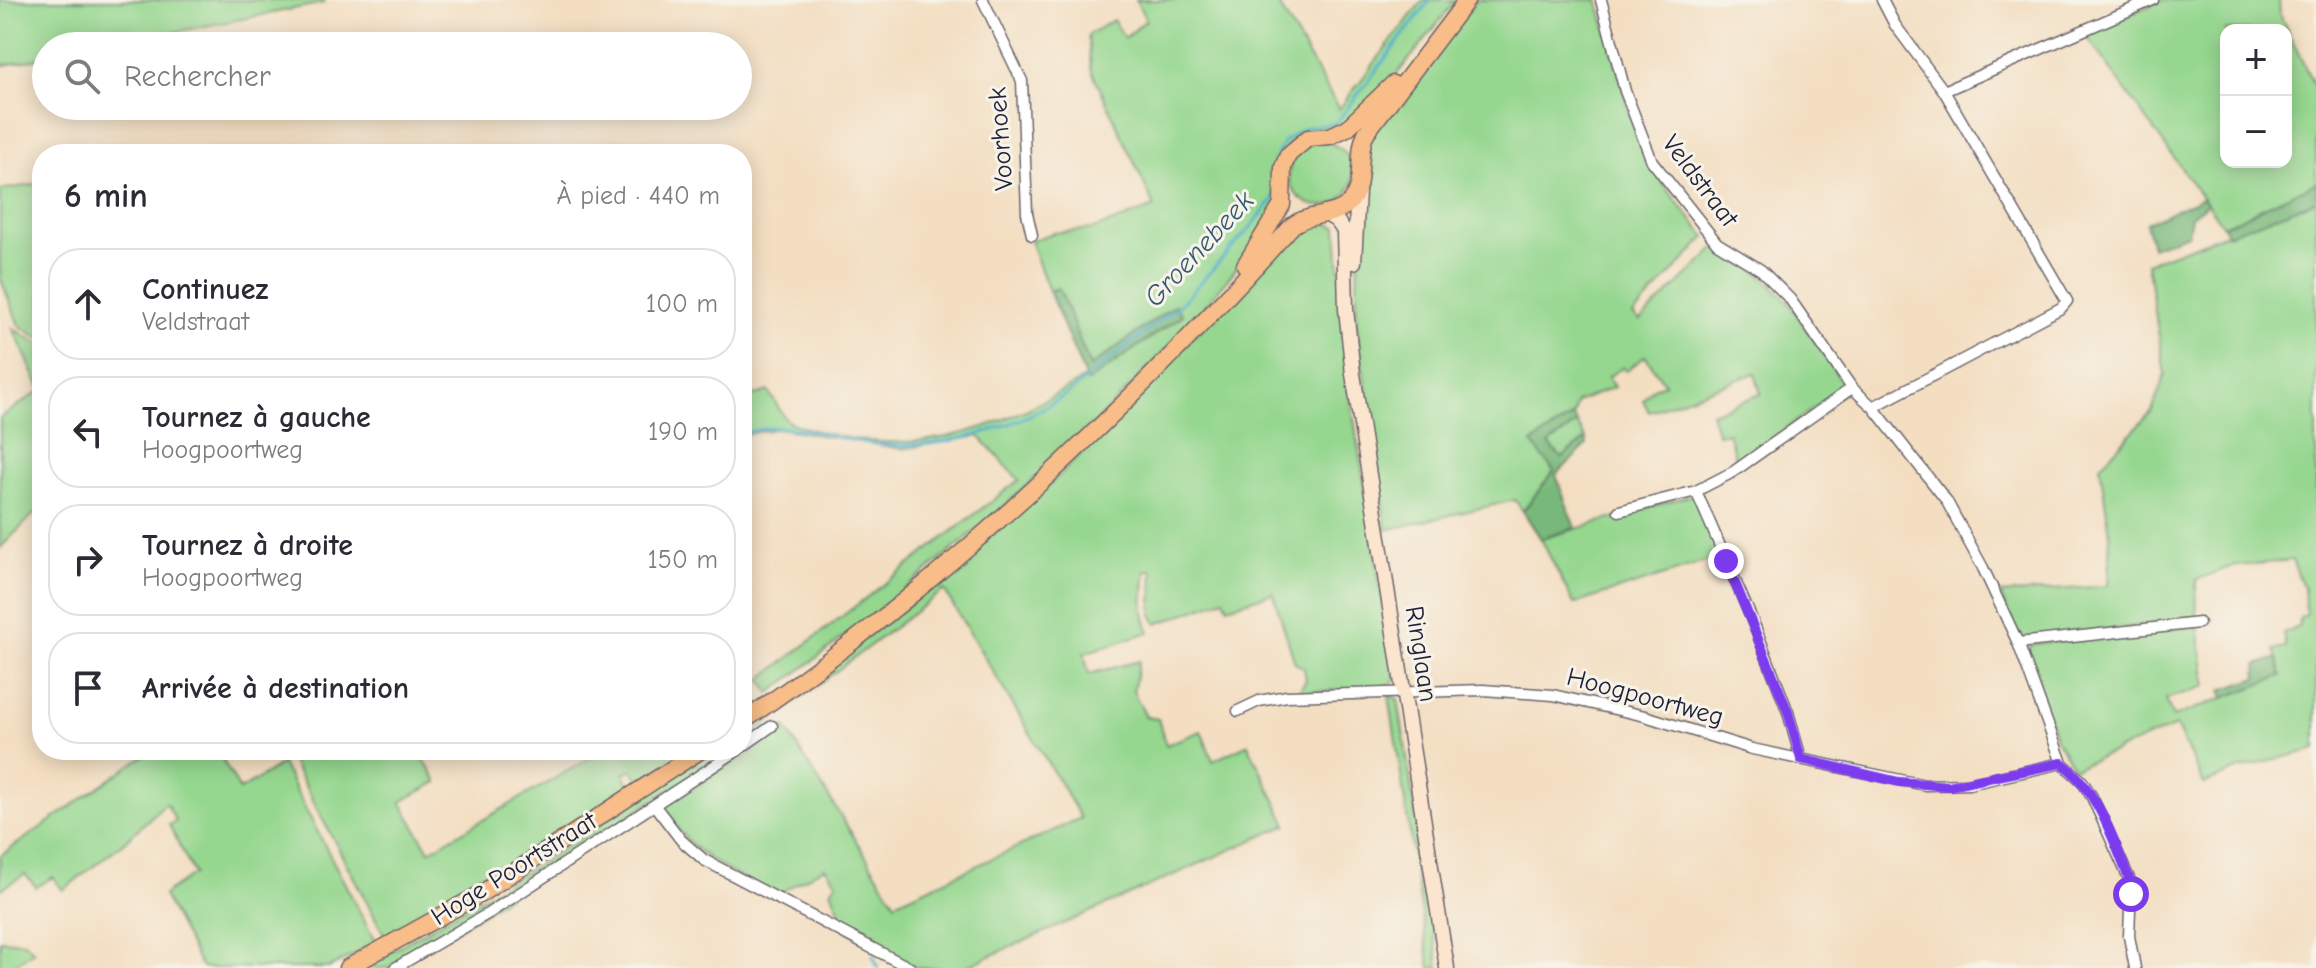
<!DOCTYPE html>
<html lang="fr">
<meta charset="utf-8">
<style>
body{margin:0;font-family:"Comic Neue",sans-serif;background:#f2f2f3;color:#2b2b33}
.controls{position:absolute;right:24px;top:24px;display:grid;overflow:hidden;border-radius:16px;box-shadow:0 4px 20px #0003}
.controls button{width:72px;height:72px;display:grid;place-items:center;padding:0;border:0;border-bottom:2px solid #e1e1e2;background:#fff;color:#2b2b33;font:40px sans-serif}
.stop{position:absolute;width:24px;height:24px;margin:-18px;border:6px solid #7c3aed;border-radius:50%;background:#fff}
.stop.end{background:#7c3aed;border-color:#fff;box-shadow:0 2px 8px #0008}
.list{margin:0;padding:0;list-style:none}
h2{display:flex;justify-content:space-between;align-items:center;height:104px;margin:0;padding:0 32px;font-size:34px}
h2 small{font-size:26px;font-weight:400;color:#7c7c81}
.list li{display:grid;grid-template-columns:52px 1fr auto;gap:24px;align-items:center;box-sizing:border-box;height:112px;margin:0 16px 16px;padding:0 16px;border:2px solid #e1e1e2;border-radius:32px}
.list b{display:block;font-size:30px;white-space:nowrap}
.list p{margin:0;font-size:26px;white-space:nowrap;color:#7c7c81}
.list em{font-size:26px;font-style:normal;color:#7c7c81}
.icon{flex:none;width:44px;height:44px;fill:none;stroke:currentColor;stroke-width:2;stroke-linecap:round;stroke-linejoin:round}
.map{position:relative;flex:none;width:2316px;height:968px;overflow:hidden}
.search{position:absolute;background:#fff;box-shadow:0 4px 20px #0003;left:32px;top:32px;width:720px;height:88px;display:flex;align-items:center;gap:20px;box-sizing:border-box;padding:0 28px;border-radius:44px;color:#7c7c81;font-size:30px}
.panel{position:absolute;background:#fff;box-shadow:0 4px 20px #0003;left:32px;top:144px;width:720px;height:616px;border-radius:32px}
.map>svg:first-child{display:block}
.green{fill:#95d78f;stroke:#5c7c65;stroke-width:2;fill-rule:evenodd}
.forest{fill:#78b87a;stroke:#4d6d5a;stroke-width:2}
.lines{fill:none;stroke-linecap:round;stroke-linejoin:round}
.stream{stroke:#47abc7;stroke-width:3}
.street-casing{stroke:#6b646a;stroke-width:13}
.secondary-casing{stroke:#6b646a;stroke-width:17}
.primary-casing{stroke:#6b646a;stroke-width:19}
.street{stroke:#fff;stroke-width:10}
.secondary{stroke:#fce5cf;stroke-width:14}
.primary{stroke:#f8bd88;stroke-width:16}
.route{stroke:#7c3aed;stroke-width:10}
.labels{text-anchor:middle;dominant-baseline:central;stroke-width:6;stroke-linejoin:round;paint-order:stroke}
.street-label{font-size:26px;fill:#22223b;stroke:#f7f3e8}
.water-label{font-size:28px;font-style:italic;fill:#315973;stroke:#f7f3e8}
</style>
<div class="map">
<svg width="2316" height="968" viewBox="0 0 2316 968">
<rect width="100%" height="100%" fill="#f7f3e8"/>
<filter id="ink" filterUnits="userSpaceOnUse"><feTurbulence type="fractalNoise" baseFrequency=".0125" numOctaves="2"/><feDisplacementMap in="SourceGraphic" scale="16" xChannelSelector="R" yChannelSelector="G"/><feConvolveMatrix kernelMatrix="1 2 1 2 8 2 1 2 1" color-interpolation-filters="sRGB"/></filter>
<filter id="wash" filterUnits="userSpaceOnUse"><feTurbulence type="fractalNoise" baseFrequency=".006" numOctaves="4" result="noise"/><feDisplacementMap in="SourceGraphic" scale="32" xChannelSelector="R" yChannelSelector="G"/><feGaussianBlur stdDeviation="1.8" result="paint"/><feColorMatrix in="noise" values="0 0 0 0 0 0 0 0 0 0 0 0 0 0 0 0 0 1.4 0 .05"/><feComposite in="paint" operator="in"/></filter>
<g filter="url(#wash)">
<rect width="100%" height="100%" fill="#f3dec1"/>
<!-- green -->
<path class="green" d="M0 0H322L324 3 102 46H46V57L0 66Z
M1136 0H1276L1339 109 1423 0H1456C1423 42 1390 88 1348 122 1332 135 1306 126 1292 141 1275 158 1285 177 1278 198 1268 225 1246 257 1227 280 1096 438 934 571 770 693L761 679 1019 480 979 436 902 449 779 428 742 435V400L768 391 787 421C802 428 819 431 834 435 927 457 1006 426 1084 378L1087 382 1182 316 1175 305 1090 367 1059 289 1049 291 1030 241 1053 233 1094 229 1155 207 1091 69 1088 35 1113 20 1125 38 1146 20Z
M1477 0H1598L1636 136 1666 188 1706 237 1633 315 1640 321 1716 248 1760 274 1787 300 1845 386 1737 464 1728 432 1718 434 1711 413 1761 394 1755 373 1649 412 1643 400 1653 388 1665 384 1645 356 1626 371 1623 367 1608 377 1614 387 1577 402 1573 416 1532 443 1554 471 1523 511 1515 500 1386 530 1356 319 1360 200 1368 138Z
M2162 0H2279L2280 15 2316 90V183L2223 226 2085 34ZM2226 30H2286V162H2226Z
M1289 174a32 32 0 1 1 64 0a32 32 0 1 1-64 0Z
M42 183V340L19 325 0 277V190Z
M2316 199V749L2240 769 2204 784 2176 726 2074 768 2057 741 2025 652 2033 644 2198 626 2206 686 2166 699 2173 717 2282 676 2274 650 2286 648 2283 633 2299 627 2300 618 2306 615 2304 589 2292 560 2230 567 2196 580 2197 619 2025 639 2018 634 2000 594 2108 586 2110 534 2100 466 2152 411 2165 374 2147 263Z
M1318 219 1337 227 1346 369 1395 680 1383 689 1298 692 1306 680 1304 668 1295 663 1273 593 1228 607 1224 599 1157 624 1152 614 1153 570H1146C1144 591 1140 612 1150 632L1084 653 1089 674 1139 661 1133 691 1146 717 1158 719 1166 745 1201 731 1213 761 1248 744 1287 825 963 968H916L847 931 831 890 837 883 825 867 774 896C729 870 687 856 665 806L785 727 895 903 1081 818 944 590 742 742V732L939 582 1060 475 1305 220Z
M13 328 42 346V506L0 548V418L41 390Z
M1577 423 1586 439 1561 458 1549 444Z
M1695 494 1721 557 1574 604 1541 539Z
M743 663 756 683 748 690 756 704 742 713Z
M1389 695 1398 699 1439 968H1430Z
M152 750H217L240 790 282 764 376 943 329 968H202L163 895 194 874 169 825 176 821 166 803 123 843 63 890 53 877 36 887 25 874 0 890V856Z
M305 750H419L437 782 401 802 429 851 604 750H687L640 781 632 769 623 774 632 788 506 868 386 938 290 758Z
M714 750H730L466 924 388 968H363L547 859Z
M0 940 24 942 34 951 10 968H0Z"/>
<!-- forest -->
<path class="forest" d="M2316 183V199L2308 204 2228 234 2223 226Z
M2203 198 2207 204 2191 216 2188 234 2152 247 2146 223Z
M1059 288 1090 367 1175 305 1182 315 1087 382 1049 291Z
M1573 416 1577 423 1549 444 1561 458 1586 439 1587 445 1556 475 1575 528 1541 539 1523 511 1554 471 1532 443Z
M2277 658 2282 676 2224 698 2221 690 2258 678 2257 665Z"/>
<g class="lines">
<!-- stream -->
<path class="stream" d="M1090 375 1180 305 1251 227 1274 198 1275 161 1284 141 1305 128 1336 123 1430 0
M742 433C793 419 819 436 868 443 940 454 1031 426 1086 379
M873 955 878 968"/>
</g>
</g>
<g filter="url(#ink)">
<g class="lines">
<!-- street casing -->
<g class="street-casing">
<path id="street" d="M983 0 1022 81 1027 213 1032 235
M1601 0 1625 91 1652 161 1717 243 1761 270 1790 299 1852 388 1873 407 1946 500 1983 568 2018 643 2062 763 2082 781 2092 797 2131 883 2129 936 2135 968
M1944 91 2153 0
M1873 407 2061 308 2067 301 1944 91 1895 25 1882 0
M1696 491 1754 624 1788 712 1801 759
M1619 511 1696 491 1733 472 1852 388
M2018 643 2199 623
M1238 711 1259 701 1287 696 1483 690 1553 695 1645 716 1752 749 1925 785 1969 784 2062 763
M742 747 772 726
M655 806 681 840 704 860 910 968
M395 968 489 913 738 750"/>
</g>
<!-- secondary casing -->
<g class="secondary-casing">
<path id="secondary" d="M1325 213 1337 221 1344 231 1346 309 1353 374 1447 968
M1354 262 1358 191"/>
</g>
<!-- primary casing -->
<g class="primary-casing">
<path id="primary" d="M1245 265 1282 205 1283 167 1288 155 1308 138 1330 136 1347 128 1393 84
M742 722C947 582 1128 409 1293 225 1308 214 1325 217 1341 209 1370 193 1354 157 1366 133L1467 0
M347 968 479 895 701 750"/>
</g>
<!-- street -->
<use href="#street" class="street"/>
<!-- secondary -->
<use href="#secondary" class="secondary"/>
<!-- primary -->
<use href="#primary" class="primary"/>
</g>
</g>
<g class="lines" filter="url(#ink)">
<!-- route -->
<path class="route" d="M1726 561 1788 712 1801 759 1899 782 1949 786 2062 763C2099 791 2114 842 2131 883V894"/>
</g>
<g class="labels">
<!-- street labels -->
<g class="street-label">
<text transform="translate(1001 139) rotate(-94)">Voorhoek</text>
<text transform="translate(1700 181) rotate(53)">Veldstraat</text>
<text transform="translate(1421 654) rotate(81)">Ringlaan</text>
<text transform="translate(1645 697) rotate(15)">Hoogpoortweg</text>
<text transform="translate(514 869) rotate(-32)">Hoge Poortstraat</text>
</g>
<!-- water labels -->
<g class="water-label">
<text transform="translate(1199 249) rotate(-47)">Groenebeek</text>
</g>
</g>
</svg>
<div class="controls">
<button>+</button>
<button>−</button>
</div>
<div class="stop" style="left:2131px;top:894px"></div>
<div class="stop end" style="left:1726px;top:561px"></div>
<div class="search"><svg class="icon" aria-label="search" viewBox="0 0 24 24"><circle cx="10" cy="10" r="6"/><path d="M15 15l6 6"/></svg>Rechercher</div>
<section class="panel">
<h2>6 min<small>À pied · 440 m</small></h2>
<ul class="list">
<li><svg class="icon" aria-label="ahead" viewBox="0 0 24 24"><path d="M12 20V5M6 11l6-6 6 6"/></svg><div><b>Continuez</b><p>Veldstraat</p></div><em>100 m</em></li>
<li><svg class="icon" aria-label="left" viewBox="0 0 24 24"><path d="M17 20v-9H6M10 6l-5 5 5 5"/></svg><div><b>Tournez à gauche</b><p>Hoogpoortweg</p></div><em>190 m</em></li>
<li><svg class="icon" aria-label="right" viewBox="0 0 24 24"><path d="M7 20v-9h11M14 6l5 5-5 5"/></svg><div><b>Tournez à droite</b><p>Hoogpoortweg</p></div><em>150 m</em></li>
<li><svg class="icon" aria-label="arrive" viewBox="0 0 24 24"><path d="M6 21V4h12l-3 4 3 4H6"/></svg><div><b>Arrivée à destination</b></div></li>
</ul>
</section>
</div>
